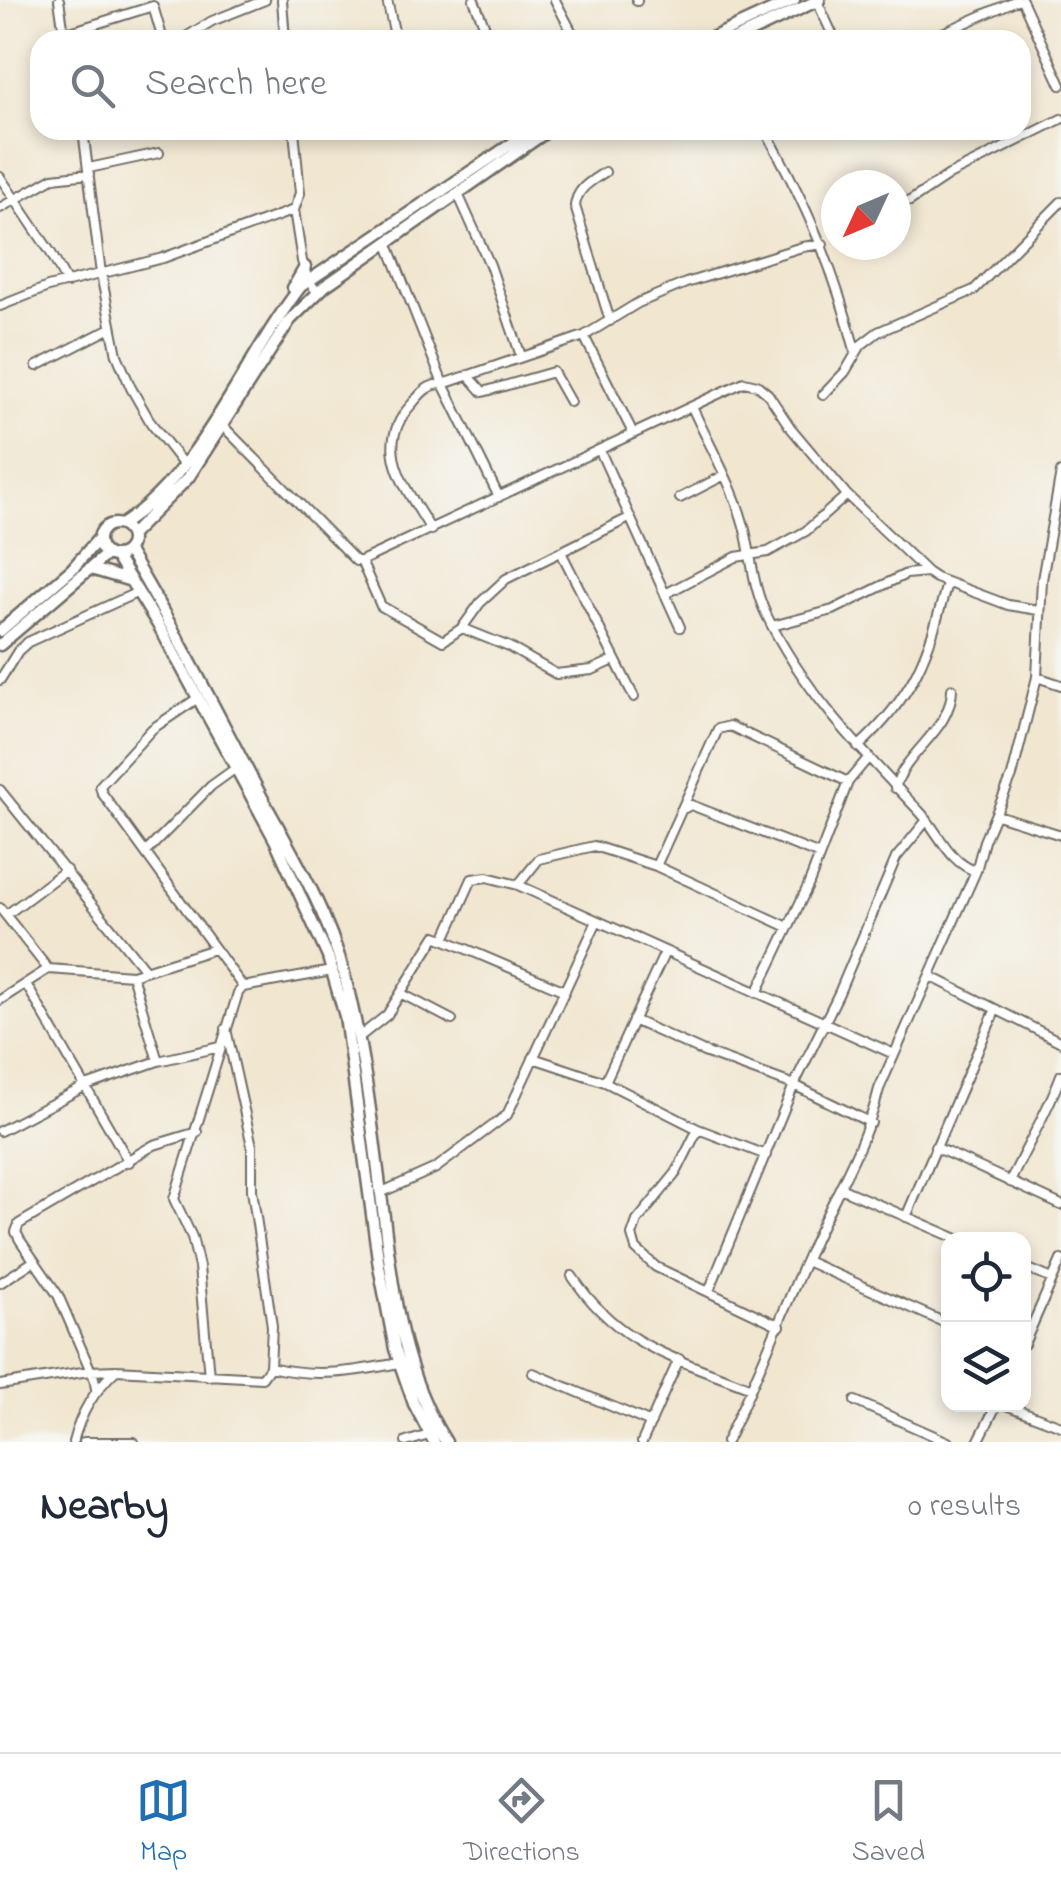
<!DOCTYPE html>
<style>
body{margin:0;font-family:"Indie Flower",sans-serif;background:#f2f2f3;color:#1f2937}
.controls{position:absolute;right:30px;bottom:30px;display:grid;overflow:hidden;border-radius:20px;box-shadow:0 5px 15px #0003}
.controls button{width:90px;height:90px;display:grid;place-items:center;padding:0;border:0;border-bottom:2px solid #e0e1e3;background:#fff;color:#1f2937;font:50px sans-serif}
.compass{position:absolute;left:821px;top:170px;width:90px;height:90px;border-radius:50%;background:#fff;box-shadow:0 5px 15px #0003;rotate:226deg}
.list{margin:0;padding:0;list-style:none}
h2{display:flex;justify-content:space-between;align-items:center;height:130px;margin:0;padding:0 40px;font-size:42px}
h2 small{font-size:32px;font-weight:400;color:#747a83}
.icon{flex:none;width:55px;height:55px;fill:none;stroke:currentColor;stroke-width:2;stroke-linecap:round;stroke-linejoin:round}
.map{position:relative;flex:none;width:1061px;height:1442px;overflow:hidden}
.search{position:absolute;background:#fff;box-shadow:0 5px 15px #0003;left:30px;right:30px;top:30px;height:110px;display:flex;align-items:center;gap:25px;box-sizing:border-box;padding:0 35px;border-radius:30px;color:#747a83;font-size:38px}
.sheet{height:310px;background:#fff}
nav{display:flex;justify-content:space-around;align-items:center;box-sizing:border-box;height:140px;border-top:2px solid #e0e1e3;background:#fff;font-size:28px;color:#747a83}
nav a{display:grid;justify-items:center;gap:5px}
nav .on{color:#1f6fb2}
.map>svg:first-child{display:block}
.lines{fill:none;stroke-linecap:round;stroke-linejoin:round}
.minor-casing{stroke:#706c65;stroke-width:12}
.major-casing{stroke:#706c65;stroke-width:15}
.minor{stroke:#fff;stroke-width:8}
.major{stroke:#fff;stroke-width:10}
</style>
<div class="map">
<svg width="1061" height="1442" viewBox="0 0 1061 1442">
<rect width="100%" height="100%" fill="#f6f6f2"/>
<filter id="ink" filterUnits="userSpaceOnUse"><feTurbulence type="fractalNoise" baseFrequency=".01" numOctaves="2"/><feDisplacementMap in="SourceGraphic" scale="20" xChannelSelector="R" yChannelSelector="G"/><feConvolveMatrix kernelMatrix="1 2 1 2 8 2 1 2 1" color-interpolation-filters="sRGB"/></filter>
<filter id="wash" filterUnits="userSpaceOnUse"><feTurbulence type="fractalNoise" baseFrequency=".0048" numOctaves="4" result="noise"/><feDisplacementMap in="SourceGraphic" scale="40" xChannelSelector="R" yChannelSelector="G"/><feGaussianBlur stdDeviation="2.25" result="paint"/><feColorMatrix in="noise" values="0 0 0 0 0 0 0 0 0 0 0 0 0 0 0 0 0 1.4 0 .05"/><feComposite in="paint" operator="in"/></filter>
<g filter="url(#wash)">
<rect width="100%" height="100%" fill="#f1e6d0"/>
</g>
<g filter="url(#ink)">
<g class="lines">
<!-- minor casing -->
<g class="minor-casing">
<path id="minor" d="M59 0 65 40
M282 0 285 40
M387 0 396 40
M474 0 490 40
M555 0 576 40
M637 0V1
M1022 0 1061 85
M817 1 835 40
M64 34 153 6 163 40
M181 40 212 21 265 0
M927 40 1017 0
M83 130 101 274 117 355 131 388 151 423 183 464
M294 130 300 193 294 210 302 261 308 280 318 293
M765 130C806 204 834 268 855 350
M89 168 159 153
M605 172C590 182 577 188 575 206L610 321
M0 177 51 253 67 283
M458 194 490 265 521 356
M910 201 949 175 1061 119
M0 208 53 178 89 174
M387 242 443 384 499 497
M0 306 48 287 163 258 294 210
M584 336 633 433
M37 366 111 328
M468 375 483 392 553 372 570 402
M823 395 845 372 861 345 878 332 974 290 1061 202
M692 407C709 445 733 485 744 526 752 556 752 585 766 614 803 691 862 751 920 812 939 832 949 863 976 871
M222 425 356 561H361L744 382 757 385 768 394 790 427 847 495 927 572 936 578 1008 605 1038 610
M600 451 680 627
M680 498 723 476
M431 530C406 487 371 448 412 404 421 393 428 384 443 384L584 336 638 303 686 283 802 247 823 244
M561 552 634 697
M361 561 381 606 443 641 462 628 480 603 506 579 629 518
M667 593 736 557 768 552 806 531 847 495
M772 626 833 610 906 574 927 572
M462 628 509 647 556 674 592 670 614 660
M1037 677 1061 685
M0 680 18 651 28 642 136 593
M198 698 152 729 100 786 102 793 243 987
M858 747C915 695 928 655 947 583
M895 788C907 749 951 731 952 689
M0 790 145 970
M681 810 691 805 820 855
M997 815 1061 835
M146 852 211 786 236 768
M656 866 718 729 730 726 848 782
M518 885 539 859 594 846 656 866 788 927
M0 908 48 969
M6 915 66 870
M445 939 472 879 487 877 518 885 894 1054
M930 976 1061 1042
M26 984 129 1162
M757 993 808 886 848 782 868 758
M402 994 452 1020
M0 1000 48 969 132 975 214 949
M633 1020 704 1052 794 1085 871 1123
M226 1029 252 1146V1190L272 1326 270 1367
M358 1038 387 1015 436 936 565 991
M533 1058 605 1082 698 1129 766 1155
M158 1061 220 1047
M605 1082 665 952
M698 1129 676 1173 637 1221 632 1235 636 1249 656 1267 780 1326
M0 1131 86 1086 158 1061 132 975
M935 1147 1061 1205
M1010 1182C1027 1145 1047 1113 1061 1075
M840 1188 960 1240
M380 1193 436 1168 507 1115 597 921
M906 1217 995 1011
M806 1261 948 1324
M1024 1267 1052 1279
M572 1276C620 1348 676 1358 751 1388
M0 1283 34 1261
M709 1291 794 1085 839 993 896 858 927 820
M1024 1344 1061 1260
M533 1373 651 1423
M209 1376 199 1267 192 1237 174 1199 238 993 243 987 332 971
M0 1385 89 1371 116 1370 262 1378 270 1367C315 1378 354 1372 398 1363
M96 1389 94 1378 58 1295 20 1240 16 1232 19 1224 154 1145 197 1132
M855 1401 948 1442
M1003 1404 1061 1426
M73 1442C81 1412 94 1391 116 1370
M84 1442H134
M406 1442 429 1435
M642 1442 679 1359
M726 1442C758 1377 783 1310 813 1244 836 1192 866 1144 879 1089L976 871 984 841 1012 776 1037 677 1042 580 1061 472
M978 1442 997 1404"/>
</g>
<!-- major casing -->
<g class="major-casing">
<path id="major" d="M707 40 794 0
M733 40 819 0
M293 288 305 267
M99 540a16 16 0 1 1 32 0a16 16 0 1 1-32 0Z
M121 525C203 471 242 362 301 286L532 130
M131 535 188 478 290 320 325 286 549 130
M128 551C175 629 216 711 259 792 289 848 326 908 343 970 365 1050 373 1135 384 1217 393 1295 403 1375 446 1442
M116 557 160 628 275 840 328 957 345 1016 379 1266 395 1349 414 1404 434 1442
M91 569 128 580
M0 631 72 569 99 538
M0 645 107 554"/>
</g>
<!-- minor -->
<use href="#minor" class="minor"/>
<!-- major -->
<use href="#major" class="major"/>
</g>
</g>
</svg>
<div class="controls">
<button><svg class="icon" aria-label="locate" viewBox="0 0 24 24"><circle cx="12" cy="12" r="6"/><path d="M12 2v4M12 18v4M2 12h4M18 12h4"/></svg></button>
<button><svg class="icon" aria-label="layers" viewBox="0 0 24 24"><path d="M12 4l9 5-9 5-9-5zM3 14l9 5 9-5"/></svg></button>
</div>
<svg class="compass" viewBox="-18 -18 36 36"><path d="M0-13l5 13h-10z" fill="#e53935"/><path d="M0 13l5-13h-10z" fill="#747a83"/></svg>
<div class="search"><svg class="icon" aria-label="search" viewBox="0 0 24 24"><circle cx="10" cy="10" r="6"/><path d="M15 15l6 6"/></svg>Search here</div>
</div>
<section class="sheet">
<h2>Nearby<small>0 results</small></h2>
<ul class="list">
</ul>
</section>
<nav>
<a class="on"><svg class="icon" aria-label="map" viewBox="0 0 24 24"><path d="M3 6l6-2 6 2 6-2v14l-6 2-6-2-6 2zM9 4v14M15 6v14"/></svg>Map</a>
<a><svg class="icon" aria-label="directions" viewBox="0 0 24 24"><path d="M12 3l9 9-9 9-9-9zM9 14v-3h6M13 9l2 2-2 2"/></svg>Directions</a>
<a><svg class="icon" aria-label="saved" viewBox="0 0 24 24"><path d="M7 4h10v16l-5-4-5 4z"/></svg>Saved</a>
</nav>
